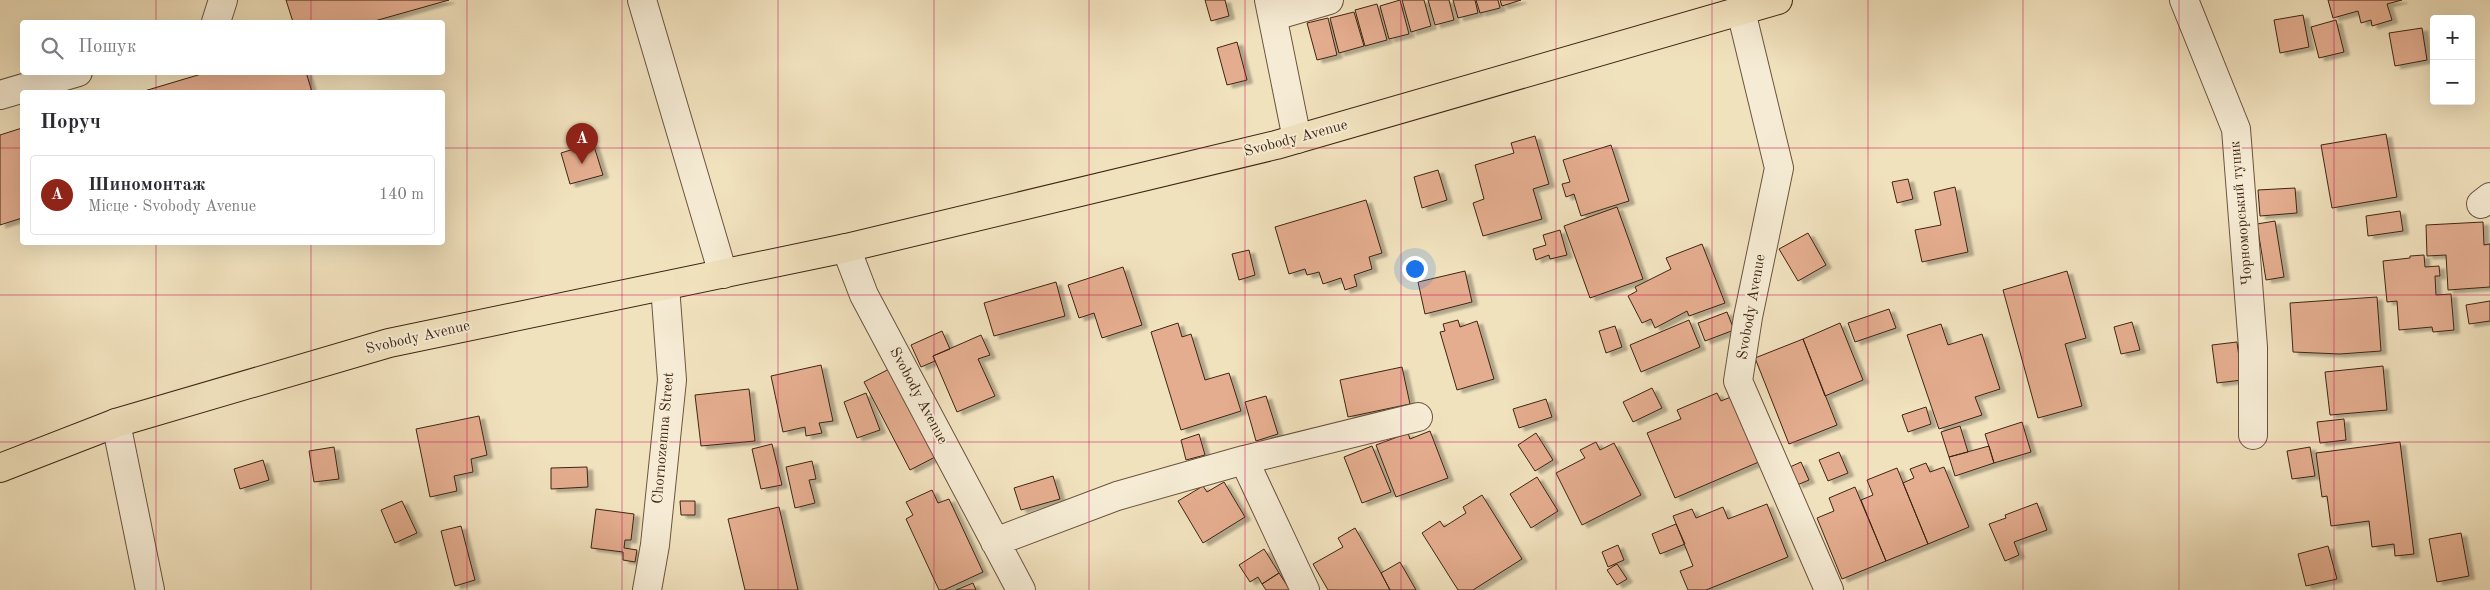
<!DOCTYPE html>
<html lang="uk">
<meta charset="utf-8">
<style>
body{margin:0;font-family:"Old Standard TT",serif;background:#f7f7f7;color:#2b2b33}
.controls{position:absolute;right:15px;top:15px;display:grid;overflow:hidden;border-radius:5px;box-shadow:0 5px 20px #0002}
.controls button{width:45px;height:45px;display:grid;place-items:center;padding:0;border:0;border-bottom:1px solid #e1e1e2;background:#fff;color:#2b2b33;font:25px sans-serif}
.you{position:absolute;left:1414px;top:268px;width:18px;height:18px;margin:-12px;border:4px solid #fff;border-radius:50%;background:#1a73e8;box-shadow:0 0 0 8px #1a73e833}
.badge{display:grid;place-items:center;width:32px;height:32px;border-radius:50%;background:#8f2418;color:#fff;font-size:16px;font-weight:700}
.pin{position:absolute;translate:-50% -41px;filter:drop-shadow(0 1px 2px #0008)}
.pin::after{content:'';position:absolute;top:26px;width:18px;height:15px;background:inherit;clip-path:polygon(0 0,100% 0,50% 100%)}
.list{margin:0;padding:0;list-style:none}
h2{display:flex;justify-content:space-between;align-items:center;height:65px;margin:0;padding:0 20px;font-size:21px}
h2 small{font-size:16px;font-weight:400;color:#7c7c81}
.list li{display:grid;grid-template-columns:32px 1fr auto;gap:15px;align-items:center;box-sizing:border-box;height:80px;margin:0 10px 10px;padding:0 10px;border:1px solid #e1e1e2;border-radius:5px}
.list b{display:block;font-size:19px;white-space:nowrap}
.list p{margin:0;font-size:16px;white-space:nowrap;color:#7c7c81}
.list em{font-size:16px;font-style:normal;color:#7c7c81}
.icon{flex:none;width:28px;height:28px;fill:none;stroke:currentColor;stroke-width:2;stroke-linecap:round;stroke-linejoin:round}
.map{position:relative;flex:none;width:2490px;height:590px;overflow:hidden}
.search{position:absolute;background:#fff;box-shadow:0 5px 20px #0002;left:20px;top:20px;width:425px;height:55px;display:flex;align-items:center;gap:12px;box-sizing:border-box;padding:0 18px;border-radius:5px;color:#7c7c81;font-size:19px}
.panel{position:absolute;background:#fff;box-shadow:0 5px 20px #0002;left:20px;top:90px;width:425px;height:155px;border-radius:5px}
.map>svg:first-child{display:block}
.building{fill:#e4ad8f;stroke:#3e2513;filter:url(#shadow)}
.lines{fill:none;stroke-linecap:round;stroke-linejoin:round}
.minor-casing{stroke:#6b543e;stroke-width:30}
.major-casing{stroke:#3e2513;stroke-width:30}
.minor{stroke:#f6ecd5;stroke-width:28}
.major{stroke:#f1e2be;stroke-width:28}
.grid{fill:none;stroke:#c2185b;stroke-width:1;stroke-opacity:0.55}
.labels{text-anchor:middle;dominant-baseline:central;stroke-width:4;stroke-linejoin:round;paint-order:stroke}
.street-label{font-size:15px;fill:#3e2513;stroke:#f6ecd5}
</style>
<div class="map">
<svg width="2490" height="590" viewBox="0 0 2490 590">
<defs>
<filter id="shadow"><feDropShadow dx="5.5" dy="3" stdDeviation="1" flood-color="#0004"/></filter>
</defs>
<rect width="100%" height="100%" fill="#f1e2be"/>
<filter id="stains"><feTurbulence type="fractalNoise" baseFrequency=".004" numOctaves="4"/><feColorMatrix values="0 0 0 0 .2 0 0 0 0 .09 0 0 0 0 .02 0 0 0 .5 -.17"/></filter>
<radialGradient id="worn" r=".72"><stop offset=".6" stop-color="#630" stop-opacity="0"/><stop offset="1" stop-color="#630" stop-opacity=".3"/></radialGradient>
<!-- building -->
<path class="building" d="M286 0H449L371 22H293Z
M1205 0H1225L1229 16 1211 21Z
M1400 0 1409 34 1389 39 1380 6Z
M1402 0H1424L1431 26 1411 32Z
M1428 0H1449L1454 20 1435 25Z
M1453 0H1475L1478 13 1458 18Z
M1476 0H1498L1500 8 1480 13Z
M1500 0H1521L1502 6Z
M2328 0H2402L2387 4 2392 20 2372 26 2371 20 2361 23 2358 11 2333 18Z
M1377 4 1387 40 1365 46 1355 10Z
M1354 12 1364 46 1339 53 1330 18Z
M2303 15 2309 47 2280 53 2274 20Z
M1328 18 1337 55 1317 60 1307 23Z
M2336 20 2344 52 2319 58 2311 27Z
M2422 28 2427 60 2395 66 2389 33Z
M1237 42 1247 80 1227 85 1217 48Z
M208 72H306L312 92H141Z
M22 128V218L0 225V135Z
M2386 134 2397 197 2332 208 2321 145Z
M1535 136 1549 184 1533 189 1542 219 1483 236 1473 203 1484 199 1475 165 1514 153 1511 143Z
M593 143 603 175 570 184 561 153Z
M1611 145 1629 201 1581 216 1574 194 1566 197 1562 184 1570 182 1563 160Z
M1438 170 1447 200 1422 208 1414 177Z
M1908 179 1913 199 1897 203 1892 182Z
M1955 187 1968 252 1922 262 1915 230 1941 225 1934 192Z
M2295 188 2297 213 2260 216 2258 190Z
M1366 200 1382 253 1369 257 1372 269 1354 275 1357 286 1345 290 1341 278 1323 284 1319 272 1307 275 1305 269 1289 274 1275 227Z
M1617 207 1643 279 1590 298 1564 226Z
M2400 211 2403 231 2368 236 2366 216Z
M2275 221 2284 277 2266 280 2257 224Z
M2483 222 2484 245 2490 244V287L2448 290 2446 255 2427 256 2426 225Z
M1560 230 1567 255 1550 259 1549 255 1536 260 1533 249 1546 245 1543 235Z
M1808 233 1826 265 1798 281 1779 249Z
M1702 244 1725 303 1689 316 1687 311 1655 328 1651 319 1642 323 1628 296 1637 291 1635 287 1671 269 1666 258Z
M1249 250 1255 275 1239 280 1232 254Z
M2424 255 2425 267 2439 266 2440 276H2435L2436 295 2451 294 2454 330 2433 332 2432 327 2399 330 2397 301 2387 302 2383 261 2410 258V256Z
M1123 267 1142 325 1102 338 1094 313 1079 318 1068 285Z
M1465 271 1472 302 1425 314 1418 282Z
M2067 271 2086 338 2065 344 2082 406 2038 418 2003 290Z
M1056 282 1065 316 994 336 984 303Z
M2377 297 2381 351 2340 354 2293 352 2290 303Z
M2490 301V321L2469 324 2466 305Z
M1889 309 1896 328 1855 342 1848 323Z
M1727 312 1734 330 1705 341 1698 323Z
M1458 320 1460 327 1477 321 1494 379 1457 390 1440 332 1445 331 1443 324Z
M1689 320 1700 347 1641 372 1630 345Z
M2132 322 2140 350 2121 354 2114 327Z
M1178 323 1182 337 1191 334 1205 380 1229 373 1241 411 1181 430 1151 332Z
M1840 323 1863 380 1825 396 1803 339Z
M1941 324 1948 345 1982 334 2000 389 1975 397 1982 415 1939 429 1907 335Z
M1615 326 1622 347 1606 353 1599 331Z
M942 331 950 349 933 356 935 361 921 367 911 345Z
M981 335 990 355 978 359 995 396 957 412 933 356Z
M1803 339 1837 425 1789 444 1755 358Z
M2237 342 2242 380 2217 383 2212 345Z
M821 365 833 421 819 423 822 433 806 436 805 427 783 432 771 376Z
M2383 366 2387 410 2330 415 2325 372Z
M1402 367 1410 404 1348 417 1340 380Z
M891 368 937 456 910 470 864 382Z
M1652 388 1662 408 1633 422 1623 402Z
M749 389 755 441 701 446 695 395Z
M866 393 880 430 857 438 844 402Z
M1717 393 1721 401 1733 396 1761 461 1675 498 1647 433 1681 419 1677 410Z
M1266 396 1278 434 1256 441 1245 402Z
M1546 399 1552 417 1519 428 1513 409Z
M1926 407 1931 424 1908 432 1902 415Z
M479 416 487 455 471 459 473 472 454 476 457 491 430 497 416 429Z
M2344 419 2346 440 2320 443 2317 422Z
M2022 422 2031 452 1994 463 1985 434Z
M1960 426 1968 452 1949 457 1941 432Z
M1430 431 1448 478 1396 497 1376 445 1408 433 1410 439Z
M1536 433 1553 460 1535 471 1518 445Z
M1199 434 1205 455 1186 460 1181 440Z
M1596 442 1600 450 1614 443 1641 495 1582 525 1556 473 1585 458 1580 450Z
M2400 442 2414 554 2395 556 2394 544 2372 547 2369 521 2331 526 2327 496 2322 497 2316 453Z
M772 444 782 485 761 489 752 449Z
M1372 446 1391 492 1362 503 1344 457Z
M1989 446 1994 463 1955 476 1949 457Z
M334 447 339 479 314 482 309 451Z
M2310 447 2315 476 2292 479 2287 451Z
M1839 452 1848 473 1828 481 1819 460Z
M263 460 269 480 240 489 234 469Z
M812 461 816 479 809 480 815 503 795 508 786 467Z
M1801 462 1809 480 1797 485 1790 467Z
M1926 463 1930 472 1944 467 1969 527 1928 544 1903 483 1914 478 1910 469Z
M587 467 588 487 551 489V468Z
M1897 468 1928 544 1886 561 1861 500 1873 495 1867 480Z
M1053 476 1060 499 1021 510 1014 488Z
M1537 477 1558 511 1531 528 1510 494Z
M1224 482 1245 517 1203 543 1178 501 1203 486 1207 492Z
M1855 487 1886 561 1842 579 1817 518 1834 511 1829 498Z
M932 490 938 503 949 499 983 572 944 590H939L906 519 913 515 906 502Z
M1482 495 1522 559 1473 590H1458L1422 533 1440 521 1444 527 1466 513 1463 507Z
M402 501 417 533 395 543 381 510Z
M680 501H695V515H681Z
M2037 503 2047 530 2014 542 2019 555 2005 561 1989 524 2006 518 2005 515Z
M1767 504 1788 557 1706 590H1688L1680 571 1693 566 1673 516 1692 509 1696 518 1723 507 1728 519Z
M779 507 798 590H745L728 519Z
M596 509 634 514 631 540H625L624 548 637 550 635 562 623 560V552L591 548Z
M1676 524 1685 544 1660 554 1652 534Z
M461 526 475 580 455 586 441 531Z
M1355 528 1381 573 1390 590H1328L1313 564 1343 547 1338 538Z
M2461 533 2469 576 2437 582 2429 539Z
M1618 545 1624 560 1608 567 1602 552Z
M2328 546 2337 579 2306 586 2298 554Z
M1264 549 1279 573 1262 584 1258 577 1250 582 1239 565Z
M1400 562 1416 590H1390L1381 573Z
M1617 564 1627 579 1617 585 1607 570Z
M1279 573 1290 590H1266L1262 584Z
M973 583 976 590H956Z"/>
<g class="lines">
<!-- minor casing -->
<g class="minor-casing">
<path id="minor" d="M642 0 723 274
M1269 0 1297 139
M2184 0 2236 129 2253 347V435
M1741 11 1779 168 1748 317 1738 381 1829 590
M1274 16 1329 0
M216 22 223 0
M0 95 78 72
M2481 204 2490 197
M846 248 864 295 1021 590
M116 423 150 590
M1244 460 1305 590
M995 542 1117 496 1244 460 1418 417
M647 590 655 545 672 380 665 286"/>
</g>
<!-- major casing -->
<g class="major-casing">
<path id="major" d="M0 468 116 423 389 343 846 248 1276 145 1778 0"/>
</g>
<!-- minor -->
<use href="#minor" class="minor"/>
<!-- major -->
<use href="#major" class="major"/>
</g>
<!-- grid -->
<path class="grid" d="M156 0V22M311 0V22M467 0V590M622 0V590M778 0V590M934 0V590M1089 0V590M1245 0V590M1401 0V590M1556 0V590M1712 0V590M1868 0V590M2023 0V590M2179 0V590M2334 0V590M156 72V92M311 72V92M0 148H22M442 148H2490M156 242V590M311 242V590M0 295H2490M0 442H2490"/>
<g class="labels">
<!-- street labels -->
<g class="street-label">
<text transform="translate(1296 139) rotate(-15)">Svobody Avenue</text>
<text transform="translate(2242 213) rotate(-95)">Чорноморський тупик</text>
<text transform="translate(1752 307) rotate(-80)">Svobody Avenue</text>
<text transform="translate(418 338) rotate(-13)">Svobody Avenue</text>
<text transform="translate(918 396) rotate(62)">Svobody Avenue</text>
<text transform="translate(664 438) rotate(-85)">Chornozemna Street</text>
</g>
</g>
<rect width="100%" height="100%" filter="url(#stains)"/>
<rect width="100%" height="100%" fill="url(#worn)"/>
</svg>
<div class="controls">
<button>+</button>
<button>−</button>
</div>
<div class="you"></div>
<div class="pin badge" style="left:582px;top:164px">A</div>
<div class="search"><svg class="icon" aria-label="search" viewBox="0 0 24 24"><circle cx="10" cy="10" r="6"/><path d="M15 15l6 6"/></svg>Пошук</div>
<section class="panel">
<h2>Поруч<small></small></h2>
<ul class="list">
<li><span class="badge">A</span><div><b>Шиномонтаж</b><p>Місце · Svobody Avenue</p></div><em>140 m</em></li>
</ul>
</section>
</div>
